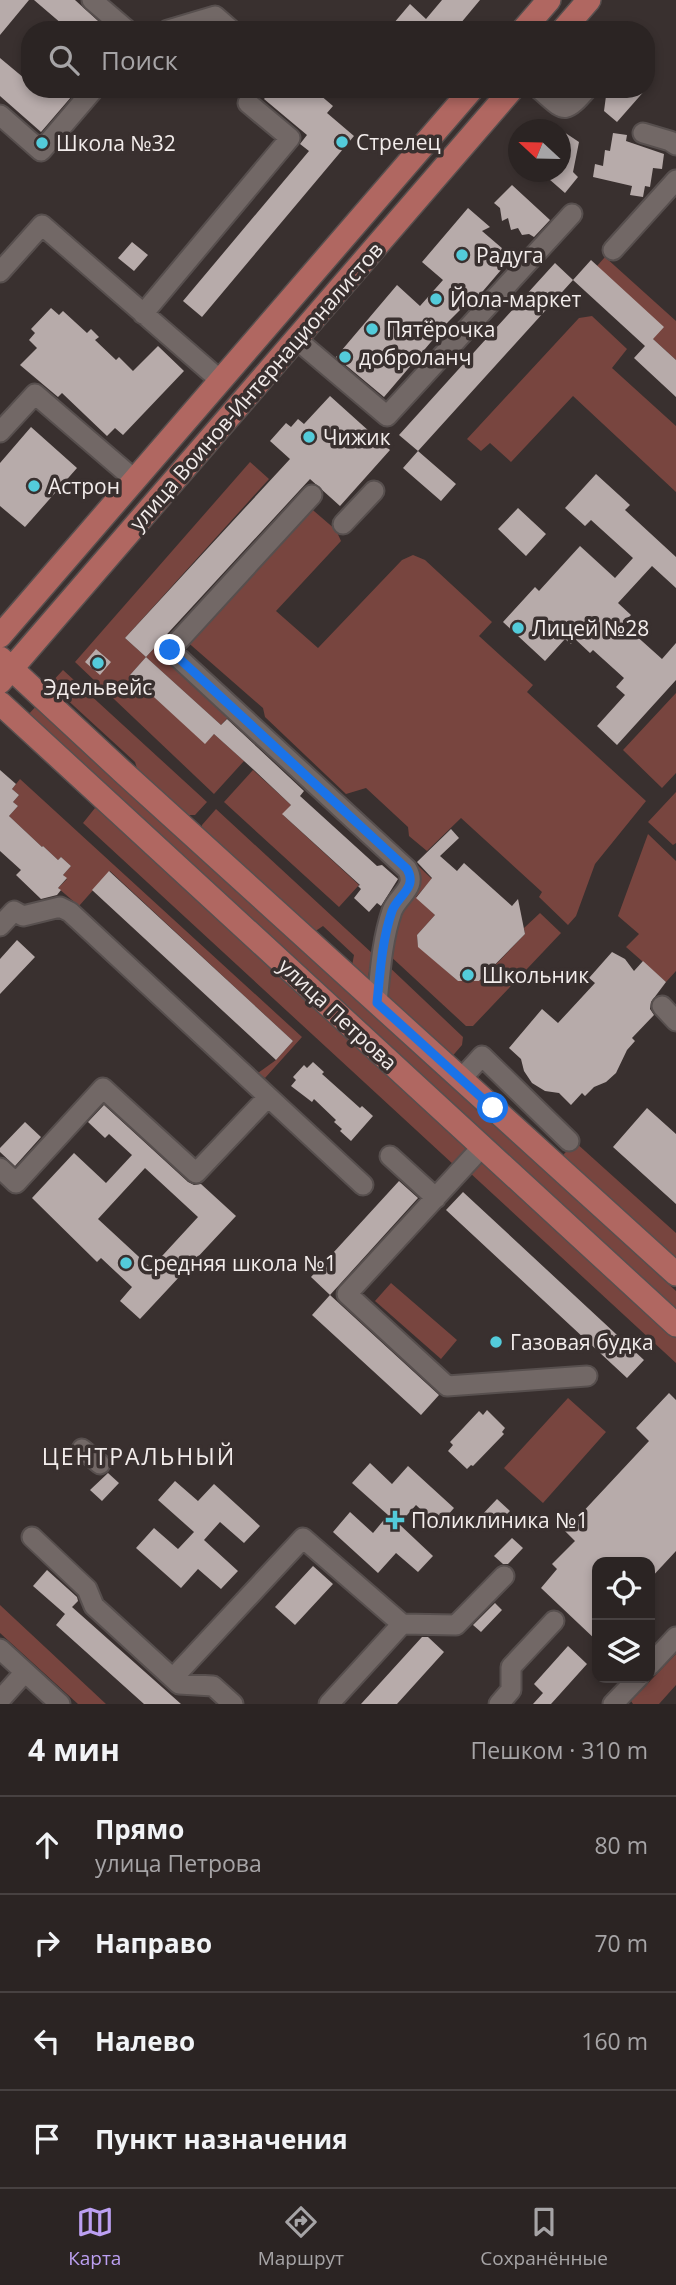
<!DOCTYPE html>
<html lang="ru">
<meta charset="utf-8">
<style>
body{margin:0;font-family:"Open Sans",sans-serif;background:#373030;color:#f1f3f6}
.controls{position:absolute;right:21px;bottom:21px;display:grid;overflow:hidden;border-radius:14px;box-shadow:0 4px 10px #0003}
.controls button{width:63px;height:63px;display:grid;place-items:center;padding:0;border:0;border-bottom:2px solid #474141;background:#2b2423;color:#f1f3f6;font:35px sans-serif}
.compass{position:absolute;left:508px;top:119px;width:63px;height:63px;border-radius:50%;background:#2b2423;box-shadow:0 4px 10px #0003;rotate:292deg}
.stop{position:absolute;width:21px;height:21px;margin:-16px;border:5px solid #1a73e8;border-radius:50%;background:#fff}
.stop.end{background:#1a73e8;border-color:#fff;box-shadow:0 2px 7px #0008}
.list{margin:0;padding:0;list-style:none}
h2{display:flex;justify-content:space-between;align-items:center;height:91px;margin:0;padding:0 28px;font-size:30px}
h2 small{font-size:23px;font-weight:400;color:#a6a4a6}
.list li{display:grid;grid-template-columns:46px 1fr auto;gap:21px;align-items:center;box-sizing:border-box;height:98px;padding:0 28px;border-top:2px solid #474141}
.list b{display:block;font-size:26px;white-space:nowrap}
.list p{margin:0;font-size:23px;white-space:nowrap;color:#a6a4a6}
.list em{font-size:23px;font-style:normal;color:#a6a4a6}
.icon{flex:none;width:38px;height:38px;fill:none;stroke:currentColor;stroke-width:2;stroke-linecap:round;stroke-linejoin:round}
.map{position:relative;flex:none;width:676px;height:1704px;overflow:hidden}
.search{position:absolute;background:#2b2423;box-shadow:0 4px 10px #0003;left:21px;right:21px;top:21px;height:77px;display:flex;align-items:center;gap:18px;box-sizing:border-box;padding:0 24px;border-radius:28px;color:#a6a4a6;font-size:26px}
.sheet{height:483px;background:#2b2423}
nav{display:flex;justify-content:space-around;align-items:center;box-sizing:border-box;height:98px;border-top:2px solid #474141;background:#2b2423;font-size:19px;color:#a6a4a6}
nav a{display:grid;justify-items:center;gap:4px}
nav .on{color:#bca0f2}
.map>svg:first-child{display:block}
.green{fill:#78453f}
.building{fill:#b7abaa;fill-rule:evenodd}
.lines{fill:none;stroke-linecap:round;stroke-linejoin:round}
.minor-casing{stroke:#574f4e;stroke-width:23}
.major-casing{stroke:#574f4e;stroke-width:26}
.minor{stroke:#726866;stroke-width:19}
.major{stroke:#b06761;stroke-width:23}
.route{stroke:#1a73e8;stroke-width:9}
.poi-dot{fill:#53cbda;stroke:#39302f;stroke-width:2.5}
.labels{text-anchor:middle;dominant-baseline:central;stroke-width:7;stroke-linejoin:round;paint-order:stroke}
.poi-label{font-size:21px;fill:#f2eceb;stroke:#39302f;text-anchor:start}
.street-label{font-size:21px;fill:#f2eceb;stroke:#39302f}
.neighbourhood-label{font-size:23px;letter-spacing:2px;fill:#f2eceb;stroke:#39302f}
</style>
<div class="map">
<svg width="676" height="1704" viewBox="0 0 676 1704">
<rect width="100%" height="100%" fill="#39302f"/>
<!-- green -->
<path class="green" d="M605 257 676 321V360L653 339 597 266Z
M592 316 627 349 612 368 676 426V492L573 396 511 462 490 443 481 451 467 439 579 318Z
M250 462 269 479 125 638 146 657 162 640 247 717 230 715 221 725 146 657 130 675 205 743 214 734 244 761 214 794 75 662Z
M307 505 336 530 341 541 276 611 318 648 402 560 413 555 425 560 492 622 479 636 533 685 527 692 646 801 595 864 576 916 568 925 539 897 542 892 461 818 427 851 409 836 408 827 366 788 346 794 265 717 263 708 184 639Z
M63 670 207 802 195 815H185L139 775 135 762 50 684Z
M676 693V773L662 788 623 750Z
M38 704 676 1291V1313L27 716Z
M253 770 291 805 283 815 359 885 339 907 224 802Z
M20 779 302 1037 265 1078 258 1073 276 1060 293 1041 110 871 79 906 58 888 67 879 63 875 71 866 61 857 58 860 43 846 42 847 9 816 18 806 13 802 19 795 12 789Z
M676 792V843L673 845 648 822Z
M95 808 119 822 468 1144 465 1152 454 1165 83 823Z
M216 809 373 954 366 985 351 971 354 955 323 926 311 934 202 833V825Z
M648 834 676 861V971L666 982 626 947 639 934 618 916Z
M414 862 432 879 416 897 435 915 417 935 418 946 458 981H480L525 934 524 928 540 913 561 933 473 1026H466L387 953 409 868Z
M385 963 463 1037 462 1045 449 1060 381 998Z
M575 1142 676 1233V1267L561 1165 564 1154Z
M483 1157 676 1337V1363L469 1172Z
M391 1283 457 1340 441 1359 375 1301Z
M568 1398 606 1432 543 1503 504 1468Z
M0 1605 106 1704H78L0 1633Z
M676 1654V1685L659 1704H633L631 1701Z"/>
<!-- building -->
<path class="building" d="M0 0H29L0 35Z
M34 0H75L108 30H69Z
M442 0H480L455 30H388L410 4 426 19Z
M0 58 30 83V89H78L41 132 0 96Z
M272 89H313L333 106 327 113 354 136 202 317 183 301 309 151 300 144 307 135 264 99Z
M612 89H646L617 122 604 111 606 96Z
M561 130 579 142 573 172 578 177 565 193 541 172H561Z
M613 133 627 135 626 141 664 154 662 169 653 168 650 187 645 186 643 197 630 195 632 186 593 177 595 164 603 166 605 150 610 151Z
M512 185 550 220 534 237 529 234 522 235 518 228 511 230 508 218 502 221 500 208 494 203Z
M468 208 490 227 482 231 503 249 492 262 501 270 471 305 468 302 448 322 384 397 336 357 397 285 420 306 443 280 422 262Z
M132 242 148 255 134 271 118 258Z
M591 260 664 327 653 339 676 360V397L634 358 645 346 573 280Z
M555 263 573 280 418 451 399 435Z
M51 308 59 315 63 311 87 333 91 329 99 337 95 340 116 360 119 357 133 371 158 346 184 371 123 435 115 428 107 436 62 393 58 397 20 365 37 348 29 340 35 333 31 329Z
M330 396 390 450 340 506 310 479 146 657 125 638 290 459 270 441 286 423 291 427 298 419 304 424Z
M31 427 77 468 25 527 0 506V463Z
M418 451 456 484 441 501 403 468Z
M596 474 630 505 625 510 676 557V588L652 566 618 603 631 615 623 624 662 659 676 643V680L617 745 597 726 625 695 616 687 624 678 593 650 590 653 575 639 571 644 565 639 545 661 503 622 535 587 539 591 580 546 615 578 633 558 591 520 585 526 565 508Z
M518 508 546 534 526 556 498 529Z
M96 649 111 662 100 675 85 662Z
M146 657 221 725 227 719 304 791 300 796 377 866 382 865 398 879 381 906 377 903 369 912 354 898 361 889 358 886 360 885 282 814 291 805 254 770 214 734 205 744 130 675Z
M0 770 16 784 12 789 19 795 13 802 18 806 9 816 42 847 43 846 58 860 61 857 71 866 63 875 67 878 58 888 61 890 57 895 41 899 16 875 21 870 0 851Z
M451 829 459 838 440 856 457 871 464 863 512 906 518 899 525 934 479 981H458L418 947 417 935 435 915 416 898 432 878 417 862Z
M109 871 293 1041 276 1060 92 890Z
M17 940 35 957 0 994V959Z
M612 952 625 959 634 971 643 961 666 982 651 1002 650 1009 654 1015 632 1038 635 1041 627 1050 616 1073 606 1082 594 1087 585 1096 582 1093 571 1105 559 1093 545 1091 532 1083 524 1071 521 1059 509 1048 542 1009 558 1023 595 983 589 978Z
M313 1062 324 1072 322 1074 360 1108 362 1106 373 1116 351 1141 340 1131 342 1129 334 1122 336 1120 314 1099 312 1102 291 1086 296 1080 293 1077 304 1065 307 1068Z
M104 1105 188 1182 194 1185 201 1184 236 1216 140 1319 120 1301 132 1287 101 1258 97 1262 32 1198 74 1153 106 1183 132 1155 109 1134 105 1138 88 1122ZM145 1168 198 1217 151 1268 98 1219Z
M647 1108 676 1134V1204L613 1147Z
M25 1122 41 1137 15 1166 0 1152V1148Z
M399 1181 418 1198 330 1295 311 1277Z
M463 1192 644 1360 627 1378 446 1210Z
M330 1295 439 1395 421 1415 312 1315Z
M669 1393 676 1400V1551L650 1579V1562H597V1641L541 1588 557 1569 552 1564 575 1541 565 1531 649 1441 636 1428Z
M487 1410 505 1428 502 1432 504 1434 473 1466 471 1465 467 1469 448 1451 453 1445 450 1442 479 1411 483 1415Z
M370 1463 392 1484 408 1466 454 1508 438 1526 416 1505 399 1524 433 1556 418 1572 396 1553 378 1573 333 1532 350 1512 373 1533 388 1515 352 1483Z
M108 1473 119 1483 102 1501 90 1490Z
M175 1481 198 1501 214 1484 260 1526 244 1543 220 1522 204 1540 238 1571 221 1589 198 1569 181 1588 136 1548 154 1528 178 1549 194 1532 158 1500Z
M497 1499 510 1511 492 1530 479 1518Z
M512 1538 523 1548 508 1564H503L494 1556Z
M313 1566 333 1584 295 1625 275 1607Z
M47 1570 77 1597 78 1601 72 1607 181 1704H144L56 1625 65 1614 33 1586Z
M495 1603 502 1610 481 1632 473 1625Z
M422 1637H428L444 1652 397 1704H361Z
M568 1646 587 1664 551 1704H533L543 1693 534 1684Z"/>
<g class="lines">
<!-- minor casing -->
<g class="minor-casing">
<path id="minor" d="M92 0 127 30
M168 30 215 16 231 30
M539 89C565 111 563 116 587 89
M0 115 41 151 94 89
M643 133 670 141 676 145
M613 250 676 180
M0 272 42 225 221 381
M143 314 290 138 248 103
M296 339 387 416 572 214
M0 432 35 394 135 480
M312 495 170 650 407 869C418 888 398 895 392 911 382 940 380 973 377 1003
M343 524 374 491
M0 926 14 911 23 916 60 907 70 912 363 1185
M662 1006 676 1021
M461 1079 482 1056 569 1141
M482 1147 347 1294 447 1386 587 1376
M390 1156 436 1198
M0 1168 16 1183 103 1088 196 1173 268 1097
M82 1449 100 1464
M32 1537 87 1589 94 1606 179 1684 213 1686 233 1704
M0 1649 60 1704
M650 1665 676 1637
M173 1678 303 1538 402 1624 456 1625 504 1576
M0 1700 25 1672
M329 1704 402 1624
M499 1704 511 1690V1667L554 1621
M613 1704 638 1678"/>
</g>
<!-- major casing -->
<g class="major-casing">
<path id="major" d="M523 30 549 0
M563 30 589 0
M0 636 472 89
M0 658 124 773 676 1274
M0 682 512 89
M0 703 676 1325"/>
</g>
<!-- minor -->
<use href="#minor" class="minor"/>
<!-- major -->
<use href="#major" class="major"/>
</g>
<g class="lines">
<!-- route -->
<path class="route" d="M170 650 407 869C418 888 398 895 392 911 382 940 380 973 377 1003L493 1108"/>
</g>
<!-- markers -->
<g class="poi-dot">
<circle cx="342" cy="142" r="7"/>
<circle cx="42" cy="143" r="7"/>
<circle cx="462" cy="255" r="7"/>
<circle cx="436" cy="299" r="7"/>
<circle cx="372" cy="329" r="7"/>
<circle cx="345" cy="357" r="7"/>
<circle cx="309" cy="437" r="7"/>
<circle cx="34" cy="486" r="7"/>
<circle cx="518" cy="628" r="7"/>
<circle cx="98" cy="663" r="7"/>
<circle cx="468" cy="975" r="7"/>
<circle cx="126" cy="1263" r="7"/>
<circle cx="496" cy="1342" r="7"/>
<path d="M391.5 1509.5h7v7h7v7h-7v7h-7v-7h-7v-7h7z"/>
</g>
<g class="labels">
<!-- poi labels -->
<g class="poi-label">
<text x="356" y="142">Стрелец</text>
<text x="56" y="143">Школа №32</text>
<text x="476" y="255">Радуга</text>
<text x="450" y="299">Йола-маркет</text>
<text x="386" y="329">Пятёрочка</text>
<text x="359" y="357">доброланч</text>
<text x="323" y="437">Чижик</text>
<text x="48" y="486">Астрон</text>
<text x="532" y="628">Лицей №28</text>
<text x="98" y="687" text-anchor="middle">Эдельвейс</text>
<text x="482" y="975">Школьник</text>
<text x="140" y="1263">Средняя школа №1</text>
<text x="510" y="1342">Газовая будка</text>
<text x="411" y="1520">Поликлиника №1</text>
</g>
<!-- street labels -->
<g class="street-label">
<text transform="translate(256 386) rotate(-49)">улица Воинов-Интернационалистов</text>
<text transform="translate(338 1014) rotate(43)">улица Петрова</text>
</g>
<!-- neighbourhood labels -->
<g class="neighbourhood-label">
<text x="139" y="1456">ЦЕНТРАЛЬНЫЙ</text>
</g>
</g>
</svg>
<div class="controls">
<button><svg class="icon" aria-label="locate" viewBox="0 0 24 24"><circle cx="12" cy="12" r="6"/><path d="M12 2v4M12 18v4M2 12h4M18 12h4"/></svg></button>
<button><svg class="icon" aria-label="layers" viewBox="0 0 24 24"><path d="M12 4l9 5-9 5-9-5zM3 14l9 5 9-5"/></svg></button>
</div>
<svg class="compass" viewBox="-18 -18 36 36"><path d="M0-13l5 13h-10z" fill="#e53935"/><path d="M0 13l5-13h-10z" fill="#a6a4a6"/></svg>
<div class="stop" style="left:493px;top:1108px"></div>
<div class="stop end" style="left:170px;top:650px"></div>
<div class="search"><svg class="icon" aria-label="search" viewBox="0 0 24 24"><circle cx="10" cy="10" r="6"/><path d="M15 15l6 6"/></svg>Поиск</div>
</div>
<section class="sheet">
<h2>4 мин<small>Пешком · 310 m</small></h2>
<ul class="list">
<li><svg class="icon" aria-label="ahead" viewBox="0 0 24 24"><path d="M12 20V5M6 11l6-6 6 6"/></svg><div><b>Прямо</b><p>улица Петрова</p></div><em>80 m</em></li>
<li><svg class="icon" aria-label="right" viewBox="0 0 24 24"><path d="M7 20v-9h11M14 6l5 5-5 5"/></svg><div><b>Направо</b></div><em>70 m</em></li>
<li><svg class="icon" aria-label="left" viewBox="0 0 24 24"><path d="M17 20v-9H6M10 6l-5 5 5 5"/></svg><div><b>Налево</b></div><em>160 m</em></li>
<li><svg class="icon" aria-label="arrive" viewBox="0 0 24 24"><path d="M6 21V4h12l-3 4 3 4H6"/></svg><div><b>Пункт назначения</b></div></li>
</ul>
</section>
<nav>
<a class="on"><svg class="icon" aria-label="map" viewBox="0 0 24 24"><path d="M3 6l6-2 6 2 6-2v14l-6 2-6-2-6 2zM9 4v14M15 6v14"/></svg>Карта</a>
<a><svg class="icon" aria-label="directions" viewBox="0 0 24 24"><path d="M12 3l9 9-9 9-9-9zM9 14v-3h6M13 9l2 2-2 2"/></svg>Маршрут</a>
<a><svg class="icon" aria-label="saved" viewBox="0 0 24 24"><path d="M7 4h10v16l-5-4-5 4z"/></svg>Сохранённые</a>
</nav>
